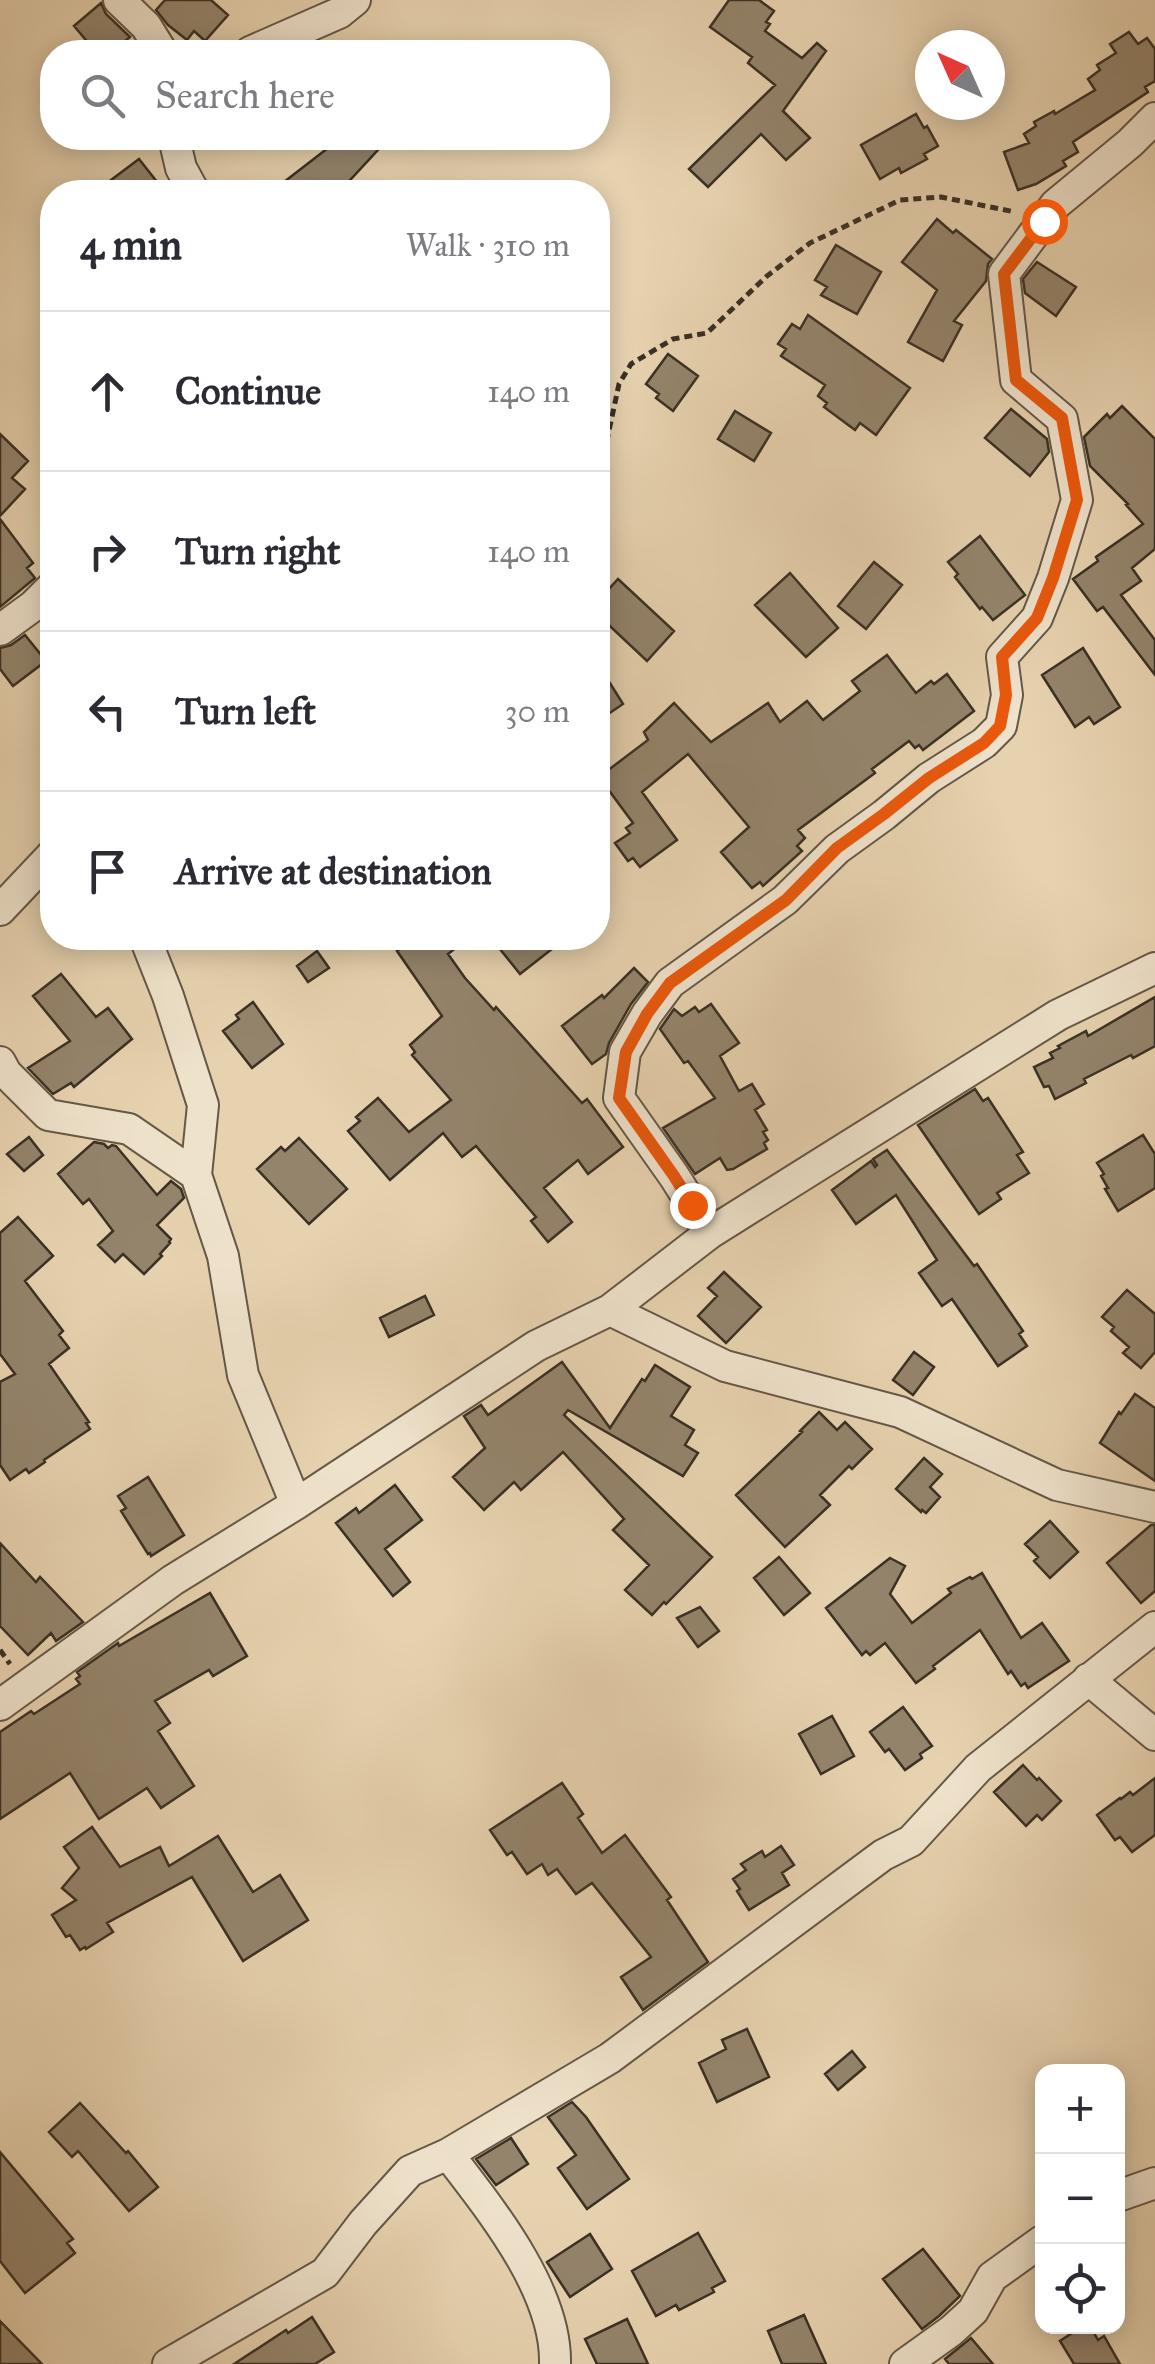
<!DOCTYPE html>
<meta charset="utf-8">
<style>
body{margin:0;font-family:"IM FELL Great Primer",serif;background:#f7f7f7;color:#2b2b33}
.controls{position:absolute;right:30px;bottom:30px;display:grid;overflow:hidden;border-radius:20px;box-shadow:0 5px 25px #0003}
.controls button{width:90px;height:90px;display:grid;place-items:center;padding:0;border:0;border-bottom:2px solid #e1e1e2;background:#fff;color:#2b2b33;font:50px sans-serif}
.compass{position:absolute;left:915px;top:30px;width:90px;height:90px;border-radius:50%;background:#fff;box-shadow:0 5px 25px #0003;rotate:315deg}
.stop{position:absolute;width:30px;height:30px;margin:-22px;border:8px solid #ea580c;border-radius:50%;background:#fff}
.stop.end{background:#ea580c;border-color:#fff;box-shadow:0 2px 10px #0008}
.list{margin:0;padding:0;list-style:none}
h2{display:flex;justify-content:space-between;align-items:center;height:130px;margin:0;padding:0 40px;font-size:42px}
h2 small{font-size:32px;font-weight:400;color:#7c7c81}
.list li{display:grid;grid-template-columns:65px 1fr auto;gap:30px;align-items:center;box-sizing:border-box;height:160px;padding:0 40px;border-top:2px solid #e1e1e2}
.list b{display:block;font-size:38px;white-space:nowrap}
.list em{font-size:32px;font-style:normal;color:#7c7c81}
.icon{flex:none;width:55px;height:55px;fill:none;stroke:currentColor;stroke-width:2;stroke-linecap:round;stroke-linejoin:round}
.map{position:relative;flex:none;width:1155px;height:2364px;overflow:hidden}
.search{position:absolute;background:#fff;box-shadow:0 5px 25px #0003;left:40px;top:40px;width:570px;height:110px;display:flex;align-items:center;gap:25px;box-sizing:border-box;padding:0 35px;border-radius:40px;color:#7c7c81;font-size:38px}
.panel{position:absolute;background:#fff;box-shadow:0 5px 25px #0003;left:40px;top:180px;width:570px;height:770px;border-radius:40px}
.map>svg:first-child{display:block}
.building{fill:#94846c;stroke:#3a3024;stroke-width:2.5}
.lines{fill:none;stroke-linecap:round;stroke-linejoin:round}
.minor-casing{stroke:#655847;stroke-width:34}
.path{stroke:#3a3024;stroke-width:5;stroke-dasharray:8 5;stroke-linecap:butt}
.minor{stroke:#efe2cb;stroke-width:30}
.route{stroke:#ea580c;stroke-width:12}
</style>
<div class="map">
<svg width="1155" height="2364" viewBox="0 0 1155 2364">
<rect width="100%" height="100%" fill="#e7d2af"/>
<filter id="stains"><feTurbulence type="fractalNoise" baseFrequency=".002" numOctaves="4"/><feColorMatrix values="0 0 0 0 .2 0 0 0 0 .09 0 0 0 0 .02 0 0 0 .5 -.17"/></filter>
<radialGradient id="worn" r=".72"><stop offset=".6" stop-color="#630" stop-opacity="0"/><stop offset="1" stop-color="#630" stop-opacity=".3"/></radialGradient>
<!-- building -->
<path class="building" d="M165 0H211L228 15 205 41 194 31 187 40 168 25 156 10Z
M729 0H759L774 11 766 22 770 24 765 31 802 58 817 43 826 51 783 111 810 138 786 160 761 134 708 187 689 169 775 85 748 63 752 57 710 27Z
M101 3 106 14 130 37 112 52H96L74 26Z
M1129 32 1138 44 1147 38 1155 49V81L1145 87 1148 92 1073 142 1078 152 1063 161 1066 166 1036 184 1018 190 1004 152 1029 143 1024 134 1036 126 1034 122 1054 111 1055 114 1095 90 1088 79 1100 70 1097 65 1116 53 1110 44Z
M916 114 924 128 927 126 938 146 924 154 927 159 901 173 899 168 880 179 861 145Z
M316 138H389L339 192H271L328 148Z
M139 159 165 192H95Z
M937 219 953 233 956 230 992 259 988 264 986 281 954 321 962 325 943 361 908 342 937 290 902 262Z
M836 245 881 272 857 314 821 295 827 287 815 280Z
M1037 262 1076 287 1056 316 1025 293 1023 279Z
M808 315 910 388 876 435 860 423 855 430 824 407 827 403 818 396 825 385 781 356 786 349 778 344 792 324 800 329Z
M668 354 698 376 673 411 656 398 659 394 646 384Z
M1122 406 1155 439V549L1132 568 1141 581 1121 595 1155 640V675L1103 607 1097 611 1073 579 1098 561 1096 557 1143 524 1126 505 1128 504 1090 466 1084 437 1107 414 1110 418Z
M1011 409 1047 439 1049 452 1030 476 985 438Z
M735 411 771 433 754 461 718 439Z
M0 434 28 461 12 478 25 489 0 516Z
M0 519 33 563 27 568 35 578 0 607Z
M980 536 1025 595 993 620 982 607 980 609 955 577 958 574 948 562Z
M874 562 902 585 866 629 838 606Z
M790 573 838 628 806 657 755 605Z
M618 579 674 631 647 661 598 615V601Z
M25 635 46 661 13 686 0 669V648L11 645Z
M1083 648 1120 707 1094 724 1089 717 1075 727 1042 675Z
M887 655 916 693 931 681 934 684 947 674 974 711 923 750 919 745 915 748 909 741 872 769 875 773 798 830 805 838 797 846 802 851 763 886 760 882 752 888 721 852 749 827 688 754 642 792 677 840 640 867 633 858 628 861 615 843 630 833 626 828 633 823 599 777 648 740 644 732 674 703 711 742 768 703 780 722 807 701 823 720 860 691 852 681Z
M598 664 623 704 598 721Z
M417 938H468L448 954 465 978 494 1010 496 1007 582 1103 587 1099 623 1147 588 1174 578 1160 544 1188 572 1222 548 1242 531 1221 536 1217 476 1146 462 1157 443 1133 390 1180 348 1131 360 1121 356 1117 378 1098 409 1132 451 1100 412 1055 415 1052 410 1045 442 1016 397 951Z
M491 938H566L520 974Z
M317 951 329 968 308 982 297 966Z
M634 968 648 982 631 1004 609 1043 606 1054 592 1064 562 1026 602 995 604 998Z
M61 974 96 1017 108 1008 132 1039 74 1087 71 1083 53 1094 28 1068 70 1041 33 996Z
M1155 997V1046L1133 1058 1131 1055 1084 1079 1086 1083 1055 1099 1049 1086 1044 1087 1034 1067 1053 1058 1050 1053 1060 1048 1058 1046 1086 1031 1088 1036Z
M253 1002 283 1044 252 1068 223 1031 239 1019 236 1015Z
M711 1004 739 1043 720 1056 739 1091 752 1084 764 1104 755 1110 767 1130 763 1132 768 1140 764 1143 767 1149 733 1169 727 1170 720 1158 695 1174 663 1128 715 1098 688 1061 684 1063 660 1029 674 1009 682 1016 695 1007 699 1012Z
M975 1089 983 1101 988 1098 1023 1152 1017 1155 1029 1173 997 1193 1001 1199 979 1214 918 1125Z
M1143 1135 1155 1154V1188L1118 1211 1105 1189 1108 1188 1101 1176 1104 1174 1097 1163Z
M29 1137 43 1155 24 1171 7 1154Z
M299 1138 347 1189 309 1224 257 1169 281 1147 285 1151Z
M94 1142 104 1144 108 1148 112 1145 116 1146 157 1195 171 1181 181 1189 184 1198 157 1225 171 1239 169 1242 170 1243 160 1254 162 1256 144 1274 123 1254 115 1262 98 1245 113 1231 89 1199 83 1204 58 1174Z
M887 1150 974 1266 977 1264 1023 1331 1019 1334 1027 1346 998 1366 952 1299 942 1306 919 1273 937 1260 896 1195 856 1224 832 1190 871 1161 875 1167 877 1165 873 1159Z
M18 1217 53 1256 25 1281 63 1331 59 1335 69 1348 49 1364 89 1422 86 1423 90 1429 44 1460 45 1462 29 1473 26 1469 10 1480 0 1465V1382L15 1374 0 1354V1233Z
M724 1272 761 1307 726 1343 698 1316 717 1296 708 1288Z
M1127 1290 1155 1314V1352L1141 1368 1123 1353 1129 1347 1111 1331 1114 1327 1102 1317Z
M425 1296 434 1315 389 1337 380 1318Z
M914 1352 934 1367 913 1395 893 1380Z
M562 1362 610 1428 642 1379 645 1381 655 1365 690 1387 671 1416 694 1430 685 1445 698 1453 683 1476 568 1410 564 1415 712 1557 666 1604 664 1602 652 1615 625 1590 649 1565 613 1530 624 1519 563 1452 521 1490 514 1482 484 1510 453 1477 485 1448 464 1416 481 1405 488 1415Z
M1135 1394 1155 1408V1481L1100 1443 1119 1412 1121 1414Z
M819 1412 837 1430 845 1422 872 1449 852 1469 849 1466 820 1495 830 1505 785 1547 736 1495 802 1432 800 1431Z
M924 1458 942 1474 930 1487 940 1497 926 1513 922 1510 921 1512 896 1489Z
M148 1477 184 1535 151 1556 150 1553 148 1554 121 1511 126 1508 118 1496Z
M395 1485 422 1520 385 1549 410 1582 393 1596 336 1523 356 1508 359 1513Z
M1050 1521 1078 1552 1050 1578 1034 1561 1038 1557 1025 1544Z
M1151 1525H1155V1591L1141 1603 1107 1563Z
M0 1543 36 1582 40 1577 83 1622 56 1641 51 1633 28 1655 0 1626Z
M779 1557 810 1593 784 1615 754 1578Z
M890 1558 905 1566 890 1594 912 1623 951 1593 948 1589 970 1577 972 1579 982 1573 1021 1638 1042 1623 1069 1661 1028 1688 1025 1683 1021 1686 1011 1671 1008 1674 980 1630 933 1666 935 1669 916 1683 885 1643 870 1655 866 1651 862 1655 826 1608Z
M210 1593 247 1656 213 1676 209 1670 155 1701 170 1723 158 1731 194 1786 161 1808 147 1788 99 1819 70 1773 0 1819V1732L31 1711 34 1714 80 1684 76 1679 80 1676 77 1672 118 1643 119 1646Z
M700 1607 719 1631 698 1647 677 1618Z
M903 1707 932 1746 920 1754 922 1758 905 1770 889 1749 885 1752 870 1732Z
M832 1716 854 1756 821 1774 799 1734Z
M1023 1765 1037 1780 1039 1778 1061 1801 1042 1820 1037 1815 1026 1826 994 1792Z
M1155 1778V1835L1132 1852 1120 1837 1115 1840 1097 1815 1120 1798 1121 1799 1130 1792 1133 1795Z
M562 1783 583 1814 578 1818 602 1853 625 1835 671 1897 667 1900 708 1962 643 2010 621 1977 651 1957 592 1883 576 1894 557 1869 548 1875 542 1864 527 1874 512 1852 507 1855 490 1830Z
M92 1827 120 1867 160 1847 169 1866 218 1836 253 1892 280 1875 308 1920 243 1961 192 1877 107 1923 113 1932 86 1949 85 1947 80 1950 70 1935 66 1937 52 1915 76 1900 62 1888 79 1868 64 1847Z
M781 1846 794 1865 782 1873 789 1885 749 1910 737 1891 740 1889 733 1879 746 1870 741 1864 762 1851 765 1857Z
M747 2029 769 2077 717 2102 699 2063 726 2049 722 2040Z
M852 2051 865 2067 838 2090 825 2074Z
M572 2102 586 2117 629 2179 587 2209 558 2168 576 2155 548 2117Z
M80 2103 126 2153 128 2151 158 2187 129 2211 78 2151 72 2157 49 2132Z
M511 2138 528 2164 496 2185 476 2159Z
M0 2152 73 2239 67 2243 75 2253 25 2293 0 2261Z
M698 2233 725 2281 712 2288 714 2292 679 2310 676 2305 656 2316 632 2271Z
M590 2234 612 2269 570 2297 547 2262Z
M923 2249 960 2296 939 2316 922 2329 883 2279Z
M804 2315 826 2364H782L768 2331Z
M312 2317 334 2352 315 2364H234L286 2330 288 2333Z
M627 2319 648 2364H597L585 2339Z
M0 2321 42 2364H0Z
M1083 2326H1090L1098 2340 1104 2336 1120 2364H1074L1060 2341Z
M971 2338 993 2364H949L945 2359Z"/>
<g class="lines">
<!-- minor casing -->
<g class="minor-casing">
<path id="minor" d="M119 0 146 26 162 52
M250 52 339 13 355 0
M174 138 181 168 194 192
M0 630 33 606 52 587
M0 910 52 855
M145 938 168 996 203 1105 196 1175 223 1256 243 1375 296 1504
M0 1062 6 1073 48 1115 129 1129 196 1175
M710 1233 674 1176 619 1098 625 1052 647 1014 670 983 785 900 837 849 884 815 929 778 984 743 1001 726 1007 695 1002 657 1037 618 1053 578 1077 500 1062 419 1016 380 1004 274 1056 204 1130 143 1155 118
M610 1310 725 1366 900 1412 1057 1485 1155 1507
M1088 1679 1155 1735
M0 1705 173 1580 296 1504 536 1346 610 1310 710 1233 1058 1015 1155 968
M448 2154C491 2210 557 2291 555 2364
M1118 2196 1155 2183
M168 2364 325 2273 363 2223 410 2171 448 2154 610 2058 883 1855 911 1841 978 1768 1155 1627
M905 2364 951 2331 973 2311 992 2277 1042 2241"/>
</g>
<!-- path -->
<path class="path" d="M598 452 607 440 619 384 631 364 673 339 707 333 767 276 810 243 900 200 941 197 1015 212
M0 1650 10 1664"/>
<!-- minor -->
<use href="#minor" class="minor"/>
</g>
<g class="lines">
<!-- route -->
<path class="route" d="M692 1205 674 1176 619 1098 626 1052 647 1014 670 983 786 900 837 848 884 814 929 778 984 743 1000 726 1006 695 1002 657 1037 618 1053 578 1077 500 1062 418 1016 380 1004 274 1044 221"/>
</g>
<rect width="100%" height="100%" filter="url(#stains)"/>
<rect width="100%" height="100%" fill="url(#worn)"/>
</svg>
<div class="controls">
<button>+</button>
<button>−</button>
<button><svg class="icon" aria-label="locate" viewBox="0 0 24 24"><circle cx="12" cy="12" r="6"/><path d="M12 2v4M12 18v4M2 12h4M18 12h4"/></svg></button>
</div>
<svg class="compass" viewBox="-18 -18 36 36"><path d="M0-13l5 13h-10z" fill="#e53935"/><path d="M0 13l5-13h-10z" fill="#7c7c81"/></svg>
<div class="stop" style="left:1044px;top:221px"></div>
<div class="stop end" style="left:692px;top:1205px"></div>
<div class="search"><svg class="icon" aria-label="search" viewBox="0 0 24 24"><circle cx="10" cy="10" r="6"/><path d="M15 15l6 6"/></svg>Search here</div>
<section class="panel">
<h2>4 min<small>Walk · 310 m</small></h2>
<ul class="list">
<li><svg class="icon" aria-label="ahead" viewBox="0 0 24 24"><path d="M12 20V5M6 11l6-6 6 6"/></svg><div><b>Continue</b></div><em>140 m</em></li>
<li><svg class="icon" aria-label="right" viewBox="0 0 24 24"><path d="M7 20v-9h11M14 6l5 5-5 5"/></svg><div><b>Turn right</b></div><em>140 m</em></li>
<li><svg class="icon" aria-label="left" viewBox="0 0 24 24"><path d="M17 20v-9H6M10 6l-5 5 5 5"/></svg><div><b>Turn left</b></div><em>30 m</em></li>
<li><svg class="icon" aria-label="arrive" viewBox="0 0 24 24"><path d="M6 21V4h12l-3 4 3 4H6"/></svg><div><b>Arrive at destination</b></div></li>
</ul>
</section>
</div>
